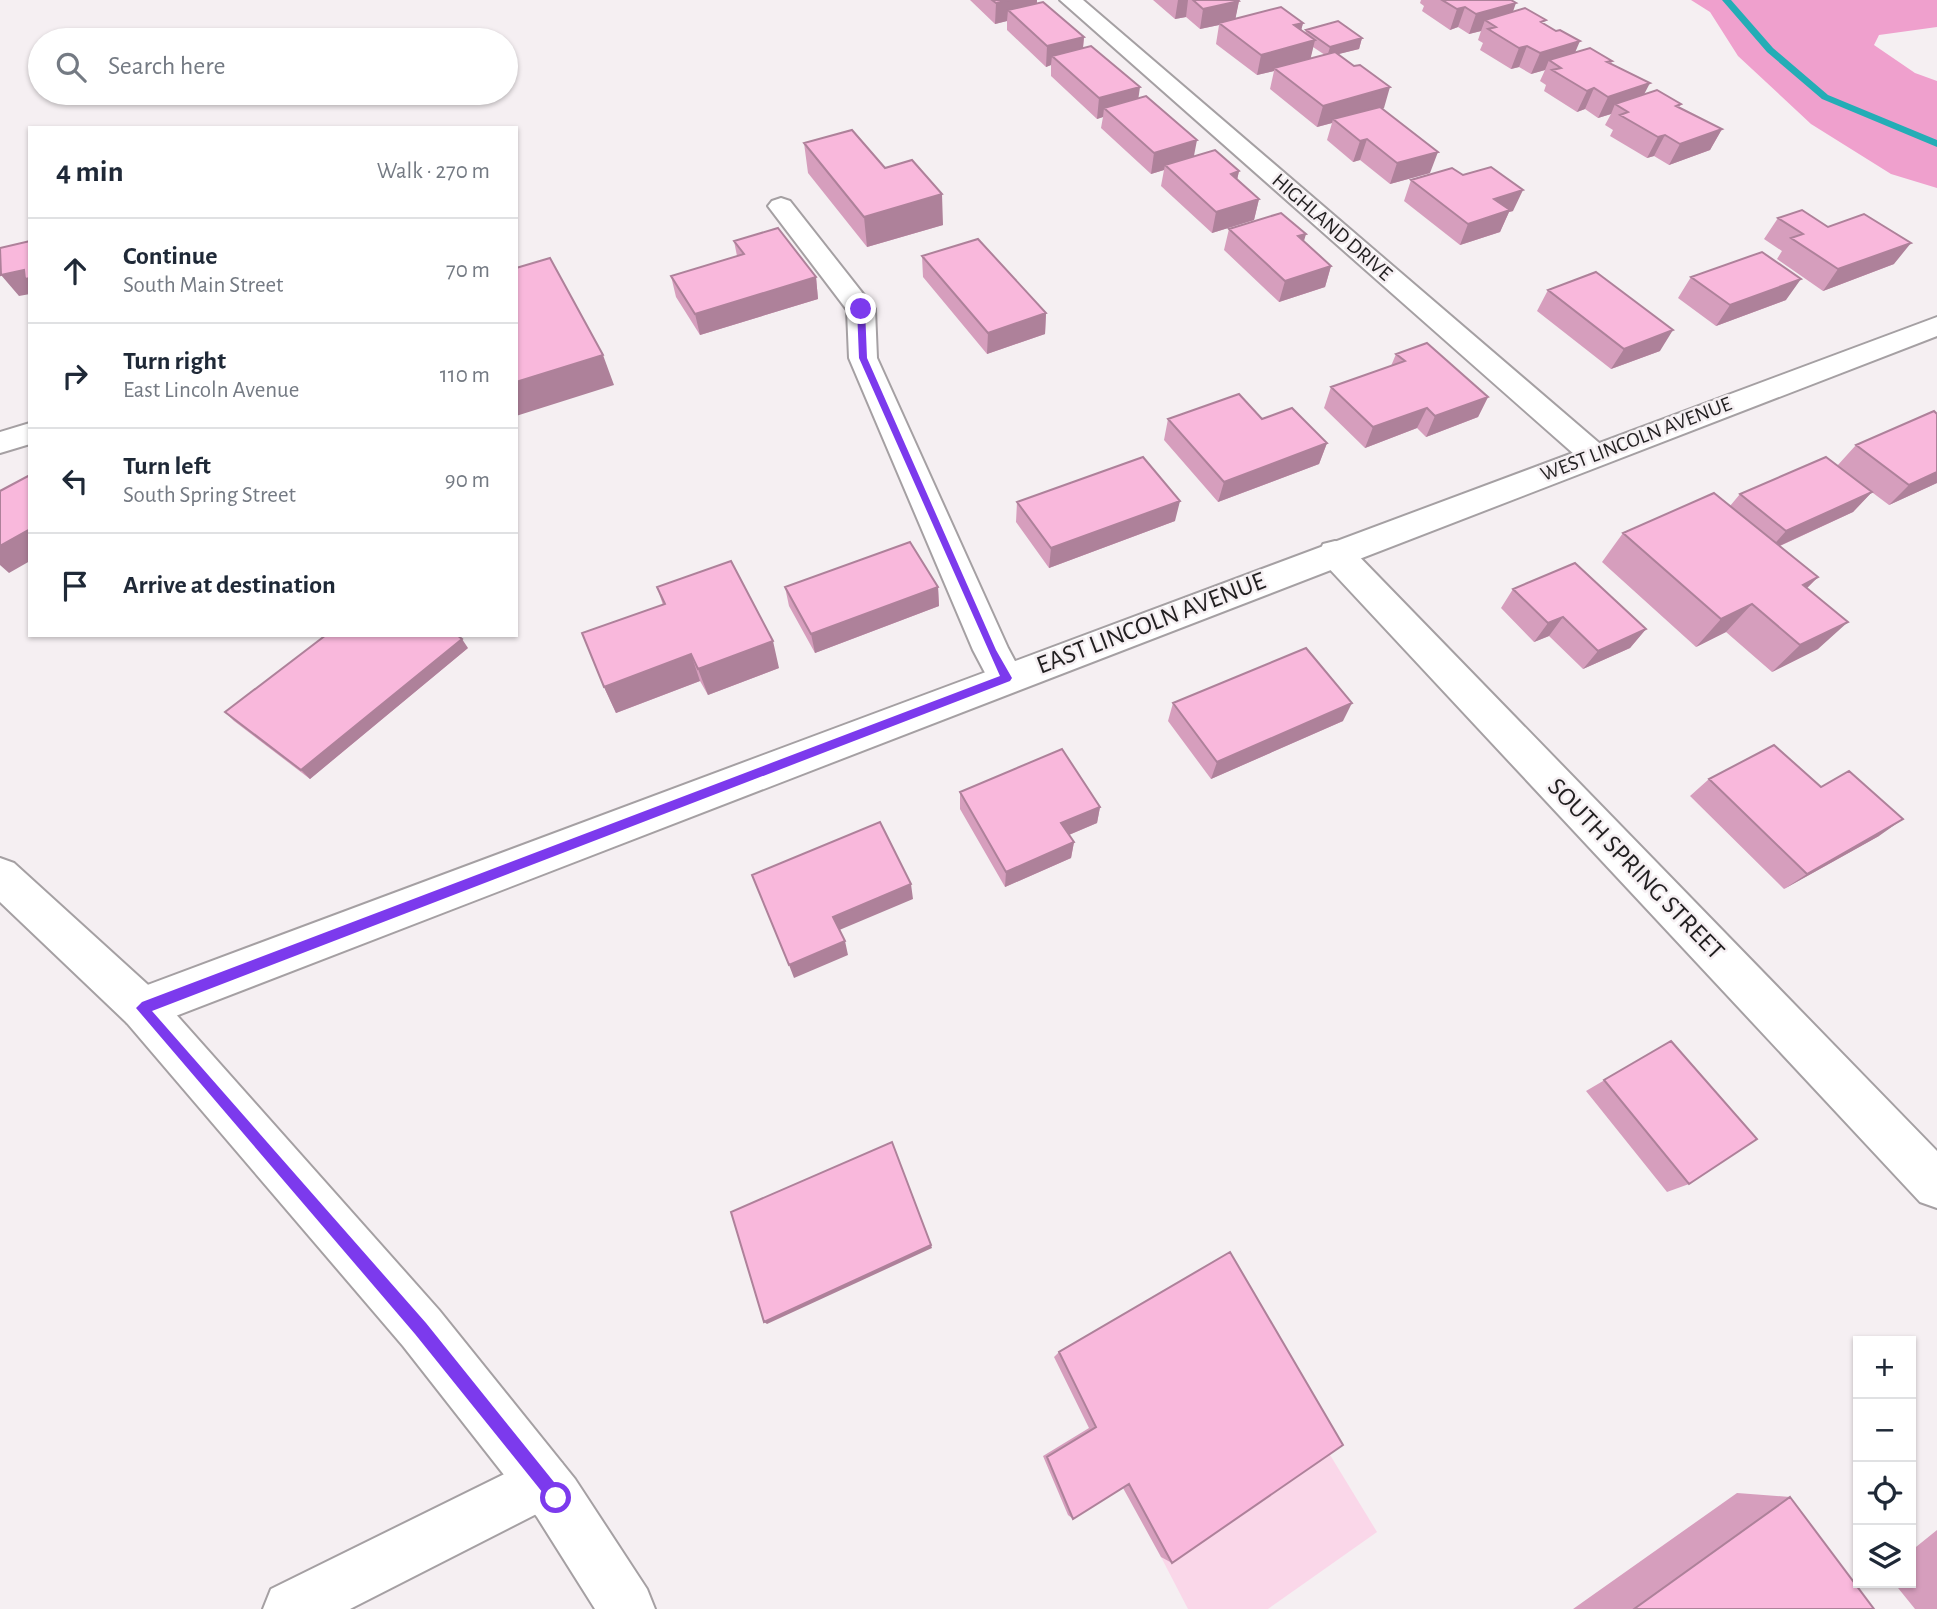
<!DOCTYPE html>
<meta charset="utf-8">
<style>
body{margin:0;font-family:"Alegreya Sans",sans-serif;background:#f2f2f3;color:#1f2937}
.controls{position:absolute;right:21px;bottom:21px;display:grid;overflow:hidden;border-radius:0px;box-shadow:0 2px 5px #0004}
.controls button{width:63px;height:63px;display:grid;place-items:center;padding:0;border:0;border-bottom:2px solid #e0e1e3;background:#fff;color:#1f2937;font:35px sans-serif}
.stop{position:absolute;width:21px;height:21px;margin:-16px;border:5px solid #7c3aed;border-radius:50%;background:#fff}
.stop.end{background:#7c3aed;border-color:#fff;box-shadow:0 2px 7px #0008}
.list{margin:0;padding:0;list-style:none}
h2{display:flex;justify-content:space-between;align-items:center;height:91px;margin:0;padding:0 28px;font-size:30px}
h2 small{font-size:23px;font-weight:400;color:#747a83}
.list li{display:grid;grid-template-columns:46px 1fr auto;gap:21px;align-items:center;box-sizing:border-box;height:105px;padding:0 28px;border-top:2px solid #e0e1e3}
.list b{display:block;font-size:26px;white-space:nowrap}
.list p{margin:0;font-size:23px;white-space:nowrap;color:#747a83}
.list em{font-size:23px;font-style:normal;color:#747a83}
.icon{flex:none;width:38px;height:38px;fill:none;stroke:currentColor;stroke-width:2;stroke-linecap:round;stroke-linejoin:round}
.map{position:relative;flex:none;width:1937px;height:1609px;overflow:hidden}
.search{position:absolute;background:#fff;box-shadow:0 2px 5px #0004;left:28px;top:28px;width:490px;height:77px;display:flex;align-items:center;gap:18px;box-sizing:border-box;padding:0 24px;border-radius:38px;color:#747a83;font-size:26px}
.panel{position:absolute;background:#fff;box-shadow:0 2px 5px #0004;left:28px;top:126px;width:490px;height:511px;border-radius:0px}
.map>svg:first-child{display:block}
.green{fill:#fad7e9}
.forest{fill:#efa0cd}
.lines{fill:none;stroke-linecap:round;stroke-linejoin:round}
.stream{fill:#24adb6;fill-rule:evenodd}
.street-casing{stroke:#a5a0a3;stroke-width:4}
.secondary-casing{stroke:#a5a0a3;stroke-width:4}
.primary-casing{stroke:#a5a0a3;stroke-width:4}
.street{fill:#fff;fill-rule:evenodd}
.secondary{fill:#fff;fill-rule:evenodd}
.primary{fill:#fff;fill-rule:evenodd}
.wall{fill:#d69ebd;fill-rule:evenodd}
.shaded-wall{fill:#ae819a}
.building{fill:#f9b8dc;stroke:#ae819a;stroke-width:2}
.route{fill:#7c3aed}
.labels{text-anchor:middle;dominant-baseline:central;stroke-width:5;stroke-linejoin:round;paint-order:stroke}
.far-street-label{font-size:21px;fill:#211f20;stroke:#f5eff2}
.street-label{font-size:26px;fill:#211f20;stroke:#f5eff2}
</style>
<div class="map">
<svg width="1937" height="1609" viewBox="0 0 1937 1609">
<rect width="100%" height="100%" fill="#f5eff2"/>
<!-- green -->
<path class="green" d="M1324 1445 1377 1532 1268 1609H1188L1161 1557Z"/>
<!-- forest -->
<path class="forest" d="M1691 0H1937V27L1879 35 1874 45 1915 73 1937 81V188L1891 174 1811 124 1738 56 1710 12Z"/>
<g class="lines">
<!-- stream -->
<path class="stream" d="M1722 0H1731L1773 48 1828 95 1937 140V147L1822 99 1767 52Z"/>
<!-- street casing -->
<g class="street-casing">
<path id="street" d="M1060 0H1083L1605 448 1609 455 1605 462 1594 466 1583 462Z
M781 198 790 201 875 309 877 358 1008 648 1024 678 1019 688 1006 692 993 688 973 650 849 358 847 310 768 206 772 201Z
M30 423V444L0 453V432Z
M1335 541 1347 544 1937 1151V1208L1920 1202 1323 562 1319 553 1323 544Z"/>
</g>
<!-- secondary casing -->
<g class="secondary-casing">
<path id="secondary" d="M1937 317V336L142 1029 127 1023 121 1008 127 993 142 987Z
M543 1455 562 1463 570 1482 562 1501 350 1609H263L271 1589Z"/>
</g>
<!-- primary casing -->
<g class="primary-casing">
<path id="primary" d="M0 858 14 863 157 993 439 1310 575 1479 647 1589 655 1609H595L537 1517 403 1346 127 1023 0 902Z"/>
</g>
<!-- street -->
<use href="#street" class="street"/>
<!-- secondary -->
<use href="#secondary" class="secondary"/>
<!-- primary -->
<use href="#primary" class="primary"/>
</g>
<!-- wall -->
<path class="wall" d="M970 0H1037V3L1084 37 1083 48 1138 98 1194 156 1239 171 1237 180 1259 199 1254 220 1212 233 1161 186 1164 170 1151 174 1101 128 1103 117 1097 119 1051 76V65L1046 67 1007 30V21L995 24Z
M1153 0H1238L1239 1 1235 19 1303 23 1301 30 1305 33 1306 30 1362 38 1359 49 1338 54 1384 108 1382 109 1430 173 1390 184 1360 160 1353 162 1327 140 1332 123 1317 127 1270 89 1274 71 1257 75 1216 44 1219 25 1200 29 1186 17 1175 19ZM1313 47 1325 55 1310 59Z
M1421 0H1511L1513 12 1544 24 1576 52 1612 61 1611 64 1644 95 1681 104 1679 108 1722 129 1710 150 1669 165 1654 156 1647 158 1610 136 1613 130 1605 125 1611 114 1598 118 1585 109 1577 112 1544 91 1546 85 1540 81 1545 70 1531 74 1519 67 1511 69 1480 50 1483 43 1478 40 1481 31 1469 34 1458 27 1450 30 1422 11 1424 6 1420 3Z
M804 143 943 225 867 247 808 173Z
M1411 180 1513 211 1509 212 1500 232 1460 245 1404 201Z
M1778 218 1828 227 1894 264 1823 291 1777 259 1782 251 1764 239Z
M1229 229 1304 241 1331 266 1325 287 1279 302 1224 250Z
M734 241 816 277 818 299 700 335 676 297 671 276 737 256Z
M922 256 1046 313 1045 334 987 354 923 277Z
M1691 277 1786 300 1716 326 1678 298Z
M1548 290 1660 351 1611 369 1537 311Z
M1396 354 1488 397 1478 417 1426 437 1417 428 1365 448 1324 408 1331 387 1391 366Z
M1168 419H1262L1327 443 1319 464 1218 502 1164 440Z
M1856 445 1937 483 1889 505 1837 466Z
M1872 492 1853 512 1780 546 1818 577 1807 588 1818 649 1772 672 1726 632 1696 647 1602 562 1623 533 1730 506 1740 494Z
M1017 502 1175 521 1049 568 1016 522Z
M657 587 779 668 708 695 700 681 616 713 604 687 663 605Z
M785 587H938L939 606 815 653 789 606Z
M1513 589 1646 629 1630 648 1583 669 1549 636 1534 642 1501 608Z
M468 648 310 779 234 721 225 712Z
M1173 703 1343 721 1211 779 1168 721Z
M1709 779 1821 787 1879 836 1784 889 1690 796Z
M960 792 1100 807 1097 823 1069 835 1074 842 1071 858 1005 887 960 809Z
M1671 1041 1689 1184 1667 1192 1586 1091Z
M1059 1352 1172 1563 1161 1557 1123 1488 1073 1519 1068 1515 1043 1456 1089 1428 1054 1357Z
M1737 1493 1790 1497 1874 1609H1573Z
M1937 1530V1609H1915L1894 1583H1911V1551Z"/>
<!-- shaded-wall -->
<path class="shaded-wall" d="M1010 0H1037L1036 14 1008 10 1007 21 995 24 996 3Z
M1178 0H1188L1186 17 1175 19Z
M1239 1 1235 21 1219 23V25L1200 29 1203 9Z
M1516 3 1509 23 1485 20 1481 31 1469 34 1476 14Z
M1465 7 1458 27 1450 30 1457 9Z
M1303 23 1298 43 1294 25Z
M1084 37 1082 57 1052 56 1051 65 1046 67 1047 46Z
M1362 38 1359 49 1327 57 1330 47Z
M1315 40 1310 61 1274 68V71L1257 75 1261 55Z
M1580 41 1571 62 1549 60 1545 70 1531 74 1540 53Z
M1527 46 1519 67 1511 69 1519 48Z
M1650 83 1639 104H1615L1611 114 1598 118 1608 97Z
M1140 87 1137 108H1104L1103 117 1097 119 1099 98Z
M1390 87 1384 108 1336 122 1333 119 1332 123 1317 127 1323 106Z
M1594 88 1585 109 1577 112 1587 91Z
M1722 129 1710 150 1669 165 1680 144Z
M1665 135 1654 156 1647 158 1658 137Z
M1367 139 1360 160 1353 162 1360 141Z
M1197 140 1193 161 1165 165 1164 170 1151 174 1154 153Z
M1438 152 1430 173 1390 184 1397 163Z
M1239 171 1234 193 1231 174Z
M1523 190 1513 211 1509 212 1500 232 1460 245 1468 224 1494 199Z
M942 194 943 225 867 247 864 217Z
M1259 199 1254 220 1212 233 1216 212Z
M1306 234 1300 255 1298 236Z
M1911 243 1894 264 1823 291 1838 269Z
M1331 266 1325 287 1279 302 1285 281Z
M24 270 30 276V294L19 296 1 275Z
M816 277 818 299 700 335 695 314Z
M1801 279 1786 300 1716 326 1730 305Z
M1046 313 1045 334 987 354 988 333Z
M1673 330 1660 351 1611 369 1624 349Z
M603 355 614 385 516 416V382Z
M1488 397 1478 417 1426 437 1435 416Z
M1427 408 1417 428 1365 448 1373 427Z
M1327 443 1319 464 1218 502 1224 482Z
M1937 472V483L1889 505 1909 485Z
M1872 492 1853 512 1768 551 1786 531Z
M1180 501 1175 521 1049 568 1051 548Z
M30 529V561L9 573 0 565V546Z
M1818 577 1790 605 1803 585Z
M938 587 939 606 815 653 811 634Z
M1752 604 1726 632 1696 647 1721 619Z
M1563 617 1549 636 1534 642 1548 623Z
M1848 622 1818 649 1772 672 1800 645Z
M1646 629 1630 648 1583 669 1598 651Z
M462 639 468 648 310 779 301 770Z
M773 641 779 668 708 695 698 669Z
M691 654 700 681 616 713 604 687Z
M1352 703 1343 721 1211 779 1217 762Z
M1100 807 1097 823 1059 839 1061 823Z
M1903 819 1879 836 1784 889 1807 874Z
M1074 842 1071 858 1005 887 1006 872Z
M911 884 913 899 837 931 833 917Z
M845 941 848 955 794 978 789 965Z
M931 1245 932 1248 767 1324 764 1322Z"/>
<!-- building -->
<path class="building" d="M992 0H1010L996 3Z
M1193 0H1238L1239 1 1203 9Z
M1442 0H1511L1516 3 1476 14 1465 7 1457 9Z
M1043 2 1084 37 1047 46 1008 10Z
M1281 7 1303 23 1294 25 1315 40 1261 55 1219 23Z
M1525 8 1546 20 1541 22 1556 31 1560 30 1580 41 1540 53 1527 46 1519 48 1488 29 1496 27 1485 20Z
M1338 21 1362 38 1330 47 1306 30Z
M1091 46 1140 87 1099 98 1052 56Z
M1590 48 1612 61 1607 62 1650 83 1608 97 1594 88 1587 91 1552 70 1561 68 1549 60Z
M1335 52 1354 66 1360 65 1390 87 1323 106 1274 68Z
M1657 90 1681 104 1676 106 1722 129 1680 144 1665 135 1658 137 1620 115 1628 112 1615 104Z
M1146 96 1197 140 1154 153 1104 108Z
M1380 107 1438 152 1397 163 1367 139 1360 141 1333 119Z
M852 130 885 168 912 160 942 194 864 217 804 143Z
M1215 150 1239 171 1231 174 1259 199 1216 212 1165 165Z
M1491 167 1523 190 1494 199 1510 210 1468 224 1411 180 1452 168 1463 175Z
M1802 210 1828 227 1864 214 1911 243 1838 269 1791 238 1803 234 1778 218Z
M1281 213 1306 234 1298 236 1331 266 1285 281 1229 229Z
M778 228 816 277 695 314 671 276 744 254 734 241Z
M978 239 1046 313 988 333 922 256Z
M30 241V278L25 279 24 270 1 275 0 248Z
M1762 252 1801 279 1730 305 1691 277Z
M550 258 603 355 516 382V268Z
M1596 272 1673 330 1624 349 1548 290Z
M1427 343 1488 397 1435 416 1427 408 1373 427 1331 387 1405 361 1396 354Z
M1239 394 1262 419 1292 408 1327 443 1224 482 1168 419Z
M1934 411 1937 414V472L1909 485 1856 445Z
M1143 457 1180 501 1051 548 1017 502Z
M1826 457 1872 492 1786 531 1740 494Z
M30 475V529L0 546V491Z
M1714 493 1818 577 1803 585 1848 622 1800 645 1752 604 1721 619 1623 533Z
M910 542 938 587 811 634 785 587Z
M731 561 773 641 698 669 691 654 604 687 582 633 665 604 657 587Z
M1575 563 1646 629 1598 651 1563 617 1548 623 1513 589Z
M326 635H457L462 639 301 770 225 712Z
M1306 648 1352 703 1217 762 1173 703Z
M1774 745 1821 787 1849 771 1903 819 1807 874 1709 779Z
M1062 749 1100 807 1061 823 1074 842 1006 872 960 792Z
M880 822 911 884 833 917 845 941 789 965 752 875Z
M1671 1041 1757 1139 1689 1184 1604 1080Z
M892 1142 931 1245 764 1322 731 1212Z
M1230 1252 1343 1445 1172 1563 1129 1484 1073 1519 1047 1457 1096 1427 1059 1352Z
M1790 1497 1874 1609H1634Z"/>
<!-- route -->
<path class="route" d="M861 307 865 309 867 358 996 650 1012 678 1010 681 152 1011 426 1323 562 1492 564 1498 562 1503 556 1506 551 1503 415 1334 136 1008 142 1002 1000 676 859 358 857 309Z"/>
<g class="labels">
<!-- far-street labels -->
<g class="far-street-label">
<text transform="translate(1332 227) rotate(41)">HIGHLAND DRIVE</text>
<text transform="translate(1636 439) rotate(-21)">WEST LINCOLN AVENUE</text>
</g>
<!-- street labels -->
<g class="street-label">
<text transform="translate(1151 623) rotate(-21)">EAST LINCOLN AVENUE</text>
<text transform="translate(1636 869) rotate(46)">SOUTH SPRING STREET</text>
</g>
</g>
</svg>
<div class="controls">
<button>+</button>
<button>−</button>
<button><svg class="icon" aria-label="locate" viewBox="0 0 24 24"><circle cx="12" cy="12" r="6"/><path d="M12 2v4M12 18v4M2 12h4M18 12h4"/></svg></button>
<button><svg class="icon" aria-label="layers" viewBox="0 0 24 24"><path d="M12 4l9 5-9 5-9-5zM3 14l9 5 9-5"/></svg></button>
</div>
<div class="stop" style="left:556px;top:1498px"></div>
<div class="stop end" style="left:861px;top:309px"></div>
<div class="search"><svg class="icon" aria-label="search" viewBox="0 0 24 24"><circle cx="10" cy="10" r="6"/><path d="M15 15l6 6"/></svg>Search here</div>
<section class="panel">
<h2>4 min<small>Walk · 270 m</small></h2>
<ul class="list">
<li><svg class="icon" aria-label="ahead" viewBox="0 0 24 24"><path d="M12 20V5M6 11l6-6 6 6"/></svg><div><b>Continue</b><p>South Main Street</p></div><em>70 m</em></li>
<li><svg class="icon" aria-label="right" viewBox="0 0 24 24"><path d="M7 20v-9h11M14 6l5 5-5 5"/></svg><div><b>Turn right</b><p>East Lincoln Avenue</p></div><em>110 m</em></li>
<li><svg class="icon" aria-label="left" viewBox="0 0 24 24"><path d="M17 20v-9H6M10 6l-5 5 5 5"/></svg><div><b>Turn left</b><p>South Spring Street</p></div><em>90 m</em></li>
<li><svg class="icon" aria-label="arrive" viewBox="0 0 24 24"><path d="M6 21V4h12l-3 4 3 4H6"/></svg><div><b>Arrive at destination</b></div></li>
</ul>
</section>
</div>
